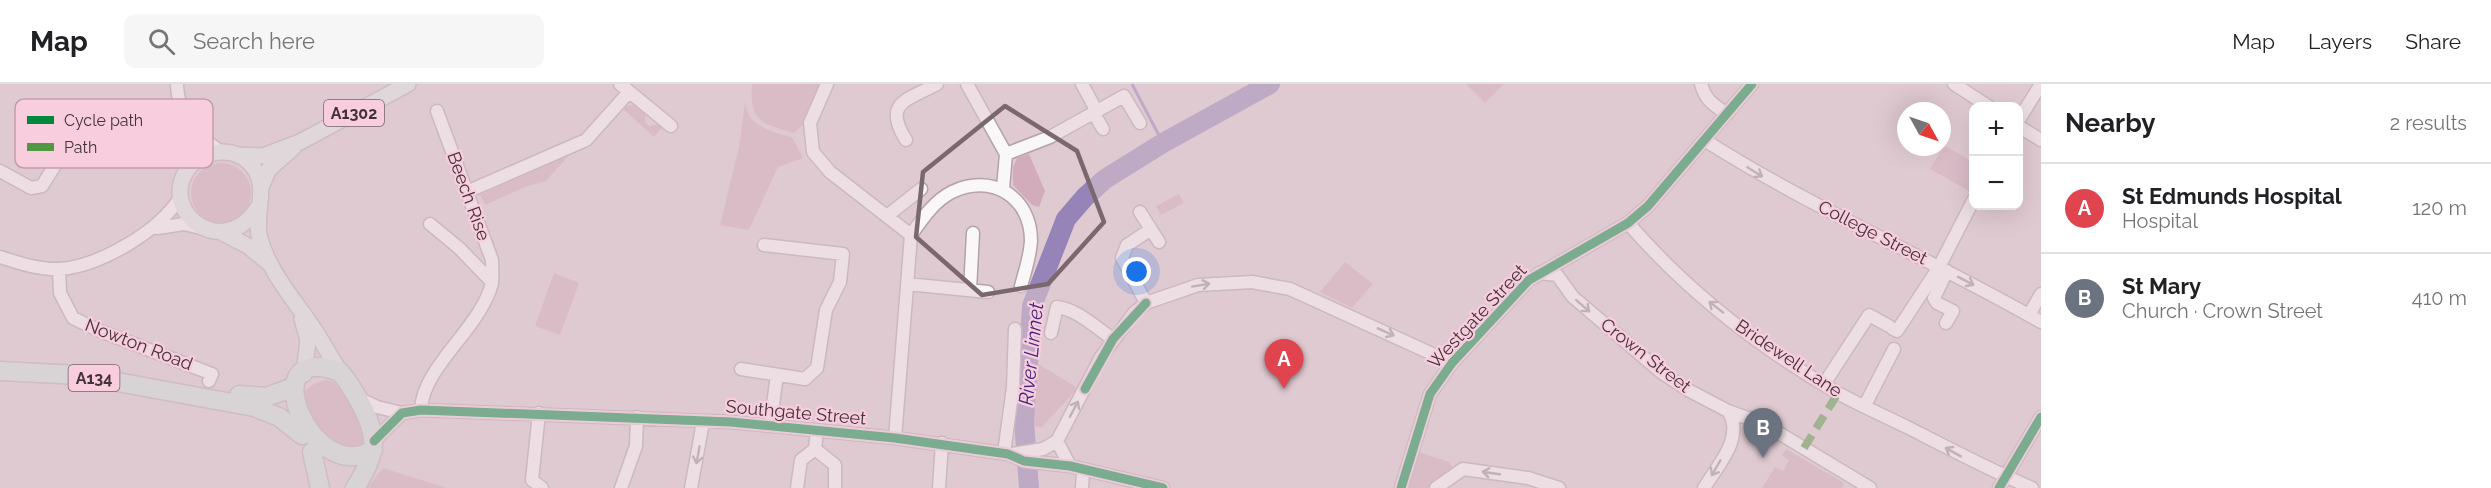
<!DOCTYPE html>
<meta charset="utf-8">
<style>
body{margin:0;font-family:Raleway,sans-serif;background:#f6f6f6;color:#202124}
.controls{position:absolute;right:18px;top:18px;display:grid;overflow:hidden;border-radius:12px;box-shadow:0 6px 24px #0002}
.controls button{width:54px;height:54px;display:grid;place-items:center;padding:0;border:0;border-bottom:2px solid #e0e0e0;background:#fff;color:#202124;font:30px sans-serif}
.compass{position:absolute;left:1897px;top:18px;width:54px;height:54px;border-radius:50%;background:#fff;box-shadow:0 6px 24px #0002;rotate:130deg}
.you{position:absolute;left:1137px;top:188px;width:21px;height:21px;margin:-15px;border:4px solid #fff;border-radius:50%;background:#1a73e8;box-shadow:0 0 0 9px #1a73e833}
.badge{display:grid;place-items:center;width:39px;height:39px;border-radius:50%;background:#0b8043;color:#fff;font-size:20px;font-weight:700}
.pin{position:absolute;translate:-50% -50px;filter:drop-shadow(0 2px 3px #0008)}
.pin::after{content:'';position:absolute;top:32px;width:21px;height:18px;background:inherit;clip-path:polygon(0 0,100% 0,50% 100%)}
.list{margin:0;padding:0;list-style:none}
h2{display:flex;justify-content:space-between;align-items:center;height:78px;margin:0;padding:0 24px;font-size:26px}
h2 small{font-size:20px;font-weight:400;color:#757577}
.list li{display:grid;grid-template-columns:39px 1fr auto;gap:18px;align-items:center;box-sizing:border-box;height:90px;padding:0 24px;border-top:2px solid #e0e0e0}
.list b{display:block;font-size:22px;white-space:nowrap}
.list p{margin:0;font-size:20px;white-space:nowrap;color:#757577}
.list em{font-size:20px;font-style:normal;color:#757577}
.icon{flex:none;width:33px;height:33px;fill:none;stroke:currentColor;stroke-width:2;stroke-linecap:round;stroke-linejoin:round}
.map{position:relative;flex:none;width:2041px;height:404px;overflow:hidden}
header{display:flex;align-items:center;gap:36px;box-sizing:border-box;height:84px;padding:0 30px;background:#fff;border-bottom:2px solid #e0e0e0}
header strong{font-size:28px}
nav{display:flex;gap:33px;margin-inline-start:auto;font-size:21px}
.search{width:420px;height:54px;background:#f6f6f6;display:flex;align-items:center;gap:15px;box-sizing:border-box;padding:0 21px;border-radius:12px;color:#757577;font-size:22px}
main{display:flex}
aside{flex:1;background:#fff}
.map>svg:first-child{display:block}
.green{fill:#d2acbb}
.lines{fill:none;stroke-linecap:round;stroke-linejoin:round}
.stream{stroke:#9683b7;stroke-width:3}
.river{stroke:#9683b7;stroke-width:20}
.minor-casing{stroke:#b3a2a8;stroke-width:15}
.major-casing{stroke:#b9adb2;stroke-width:18}
.highway-casing{stroke:#b9adb2;stroke-width:21}
.minor{stroke:#faf7f8;stroke-width:12}
.major{stroke:#dfe7e6;stroke-width:15}
.highway{stroke:#ceddda;stroke-width:18}
.quiet{stroke:#539744;stroke-width:8;stroke-dasharray:15 8;stroke-linecap:butt}
.cycleway-casing{stroke:#f8cddd;stroke-width:13}
.cycleway{stroke:#00873e;stroke-width:9}
.oneway{stroke:#9e9498}
.marked{fill:none;stroke:#7a676f;stroke-width:4.5;stroke-linejoin:round}
.labels{text-anchor:middle;dominant-baseline:central;stroke-width:4.5;stroke-linejoin:round;paint-order:stroke}
.shield{fill:#f8cddd;stroke:#79606a;stroke-width:1.5}
.shield-label{font-size:16px;font-weight:bold;fill:#433239}
.street-label{font-size:18px;fill:#433239;stroke:#f8cddd}
.water-label{font-size:20px;font-style:italic;fill:#42267c;stroke:#f8cddd}
.key{fill:#f8cddd;stroke:#c29eac;stroke-width:1.5}
.key-label{font-size:16px;fill:#433239}
</style>
<header>
<strong>Map</strong>
<div class="search"><svg class="icon" aria-label="search" viewBox="0 0 24 24"><circle cx="10" cy="10" r="6"/><path d="M15 15l6 6"/></svg>Search here</div>
<nav><a>Map</a><a>Layers</a><a>Share</a></nav>
</header>
<main>
<div class="map">
<svg width="2041" height="404" viewBox="0 0 2041 404">
<rect width="100%" height="100%" fill="#e0cad2"/>
<!-- green -->
<path class="green" d="M752 0H824L809 35 794 49C761 40 749 37 752 0Z
M1466 0H1504L1485 19Z
M745 18C748 42 771 48 792 53L803 74 778 83 749 146 720 141 739 63Z
M637 19 646 27 645 38 649 42 658 40 664 42 654 53 622 24Z
M1944 61 1973 78 1971 108 1930 85Z
M570 70 546 97 525 103 485 121 480 111Z
M1029 70 1045 107 1039 123 1032 121 1013 101V83L1017 74Z
M191 109a30 30 0 1 1 60 0a30 30 0 1 1-60 0Z
M1179 110 1184 119 1161 131 1156 122Z
M1345 178 1373 200 1352 224 1320 208Z
M554 189 579 199 560 251 535 242Z
M1030 275 1078 304 1042 343 1027 341Z
M328 296C350 299 366 347 364 366L346 380 339 381 322 371 302 313C308 301 316 298 328 296Z
M1786 365 1844 399 1842 404H1762L1775 383 1783 387 1789 376 1782 372Z
M1416 367 1449 378 1452 383 1428 404H1409L1408 401Z
M383 384 447 404H367Z"/>
<g class="lines">
<!-- stream -->
<path class="stream" d="M1132 0 1163 59"/>
<!-- river -->
<path class="river" d="M1029 404 1024 338 1032 222 1066 135 1085 113 1105 95 1163 59 1270 0"/>
<!-- minor casing -->
<g class="minor-casing">
<path id="minor" d="M177 0C177 13 181 21 184 33 188 52 187 69 186 88
M620 0 671 42
M827 0 810 39 813 68 830 88 911 151
M967 0 1006 70 1003 104
M1082 0 1096 26
M1701 0C1705 16 1714 21 1727 30
M1954 0 1988 22
M1093 28 1103 45
M185 33 201 53 221 68
M2018 37 2041 0
M2018 42 2041 56
M906 56C882 18 908 16 937 0
M1706 57C1813 125 1931 175 2041 238
M1006 70 1050 53 1124 12 1140 39
M0 87 31 104 42 102 75 49 73 32
M469 107 586 56 629 8
M1140 128 1159 158
M887 132 921 105
M1628 139C1686 206 1759 263 1836 308 1859 321 1885 332 1909 344 1950 365 1990 386 2032 404
M430 140 459 164 492 198
M157 144 184 140 201 144
M0 173C19 179 39 186 60 185 100 182 160 147 181 112
M59 185 60 209 73 234 100 247 212 290 209 297
M1539 189 1557 191 1573 213 1661 288 1688 306 1728 327 1764 340 1870 404
M907 200 988 208
M970 206 973 149
M1146 219 1122 174 1127 161 1150 146
M2029 231 2041 210
M1946 239 1953 227 1937 219 1934 214 1947 187
M1893 245 1897 247 1939 183 1974 115
M1051 249 1057 223C1077 225 1096 244 1113 255
M741 285 805 295 817 284 826 226 840 198 843 170 764 161
M1824 300 1869 231 1889 242
M358 314 377 323 402 329
M1865 321 1894 265
M421 326C422 283 481 244 492 199 493 192 492 183 492 176L437 27
M539 329 532 396 542 404
M770 342 777 291
M817 347 815 365 835 381V404
M895 354 911 151C922 135 934 117 952 108 991 89 1031 112 1031 157 1030 173 1025 187 1021 202
M374 357 402 329 421 326 731 338 895 354 1008 370 1024 377 1070 382 1163 404
M1057 357 1070 382
M1004 369 1013 303 1015 245
M1012 370 1043 365 1057 357 1101 273 1134 229 1146 219 1198 201 1252 198 1290 205 1452 279
M621 404 636 362 637 333
M691 404 703 338
M797 404 801 376 815 365
M939 404 942 359
M1082 404 1083 385
M1401 404 1430 310 1452 279 1529 196 1628 139 1648 122 1752 0
M1436 404 1463 385 1528 394 1559 404
M1704 404C1718 381 1745 353 1728 327
M1999 404 2041 333"/>
</g>
<!-- major casing -->
<g class="major-casing">
<path id="major" d="M238 71 263 72 300 58 408 0
M261 103 269 85 293 64
M260 120C226 180 158 129 187 86 203 64 237 61 254 84 268 104 255 129 259 151 267 185 292 213 311 241 322 256 330 273 340 288
M223 149 248 162 270 180
M302 235 308 256 304 290"/>
</g>
<!-- highway casing -->
<g class="highway-casing">
<path id="highway" d="M0 287 79 291 254 323 279 333 302 351
M239 311 266 313 294 303
M312 368 320 404
M355 404C363 391 372 376 373 360 375 341 353 303 340 288 250 254 311 404 373 366"/>
</g>
<!-- minor -->
<use href="#minor" class="minor"/>
<!-- major -->
<use href="#major" class="major"/>
<!-- highway -->
<use href="#highway" class="highway"/>
<!-- quiet -->
<path class="quiet" d="M1804 364 1838 309"/>
<!-- cycleway casing -->
<g class="cycleway-casing">
<path id="cycleway" d="M1085 305 1113 255 1146 219
M374 357 402 329 421 326 731 338 895 354 1008 370 1024 377 1070 382 1163 404
M1401 404 1430 310 1452 279 1529 196 1628 139 1648 122 1752 0
M1999 404 2041 333"/>
</g>
<!-- cycleway -->
<use href="#cycleway" class="cycleway"/>
</g>
<!-- one-way arrows -->
<defs><path id="oneway-shaft" d="M-6 0H5M1.5-3L5.5 0L1.5 3" fill="none" stroke-width="1.6" stroke-linecap="round" stroke-linejoin="round" transform="scale(1.5)"/></defs>
<g class="oneway">
<use href="#oneway-shaft" transform="translate(1755 88) rotate(32)"/>
<use href="#oneway-shaft" transform="translate(1966 197) rotate(27)"/>
<use href="#oneway-shaft" transform="translate(1201 201) rotate(-10)"/>
<use href="#oneway-shaft" transform="translate(1583 222) rotate(41)"/>
<use href="#oneway-shaft" transform="translate(1716 223) rotate(-142)"/>
<use href="#oneway-shaft" transform="translate(1386 248) rotate(24)"/>
<use href="#oneway-shaft" transform="translate(1074 325) rotate(-62)"/>
<use href="#oneway-shaft" transform="translate(1953 368) rotate(-151)"/>
<use href="#oneway-shaft" transform="translate(698 371) rotate(100)"/>
<use href="#oneway-shaft" transform="translate(1716 384) rotate(120)"/>
<use href="#oneway-shaft" transform="translate(1491 389) rotate(-172)"/>
</g>
<!-- marked area -->
<path d="M0 0H2041V404H0ZM1005 22 1077 67 1104 138 1048 200 982 211 916 153 923 88Z" fill="#e0cad2" fill-opacity=".55" fill-rule="evenodd"/>
<path class="marked" d="M1005 22 1077 67 1104 138 1048 200 982 211 916 153 923 88Z"/>
<g class="labels">
<!-- shield labels -->
<g class="shield">
<rect x="324" y="16" width="60" height="26" rx="4.5"/>
<rect x="68.5" y="281" width="51" height="26" rx="4.5"/>
</g>
<g class="shield-label">
<text x="354" y="29">A1302</text>
<text x="94" y="294">A134</text>
</g>
<!-- street labels -->
<g class="street-label">
<text transform="translate(469 112) rotate(70)">Beech Rise</text>
<text transform="translate(1873 148) rotate(27)">College Street</text>
<text transform="translate(1477 232) rotate(-47)">Westgate Street</text>
<text transform="translate(139 260) rotate(21)">Nowton Road</text>
<text transform="translate(1646 271) rotate(38)">Crown Street</text>
<text transform="translate(1789 274) rotate(34)">Bridewell Lane</text>
<text transform="translate(796 328) rotate(5)">Southgate Street</text>
</g>
<!-- water labels -->
<g class="water-label">
<text transform="translate(1031 270) rotate(-84)">River Linnet</text>
</g>
</g>
<!-- legend -->
<rect x="15" y="15" width="198" height="69" rx="9" class="key"/>
<rect x="27" y="32" width="27" height="8" fill="#00873e"/>
<rect x="27" y="59" width="27" height="8" fill="#539744"/>
<g class="key-label">
<text x="64" y="42">Cycle path</text>
<text x="64" y="69">Path</text>
</g>
</svg>
<div class="controls">
<button>+</button>
<button>−</button>
</div>
<svg class="compass" viewBox="-18 -18 36 36"><path d="M0-13l5 13h-10z" fill="#e53935"/><path d="M0 13l5-13h-10z" fill="#757577"/></svg>
<div class="you"></div>
<div class="pin badge" style="left:1284px;top:305px;background:#e0444e">A</div>
<div class="pin badge" style="left:1763px;top:374px;background:#6b7280">B</div>
</div>
<aside>
<h2>Nearby<small>2 results</small></h2>
<ul class="list">
<li><span class="badge" style="background:#e0444e">A</span><div><b>St Edmunds Hospital</b><p>Hospital</p></div><em>120 m</em></li>
<li><span class="badge" style="background:#6b7280">B</span><div><b>St Mary</b><p>Church · Crown Street</p></div><em>410 m</em></li>
</ul>
</aside>
</main>
